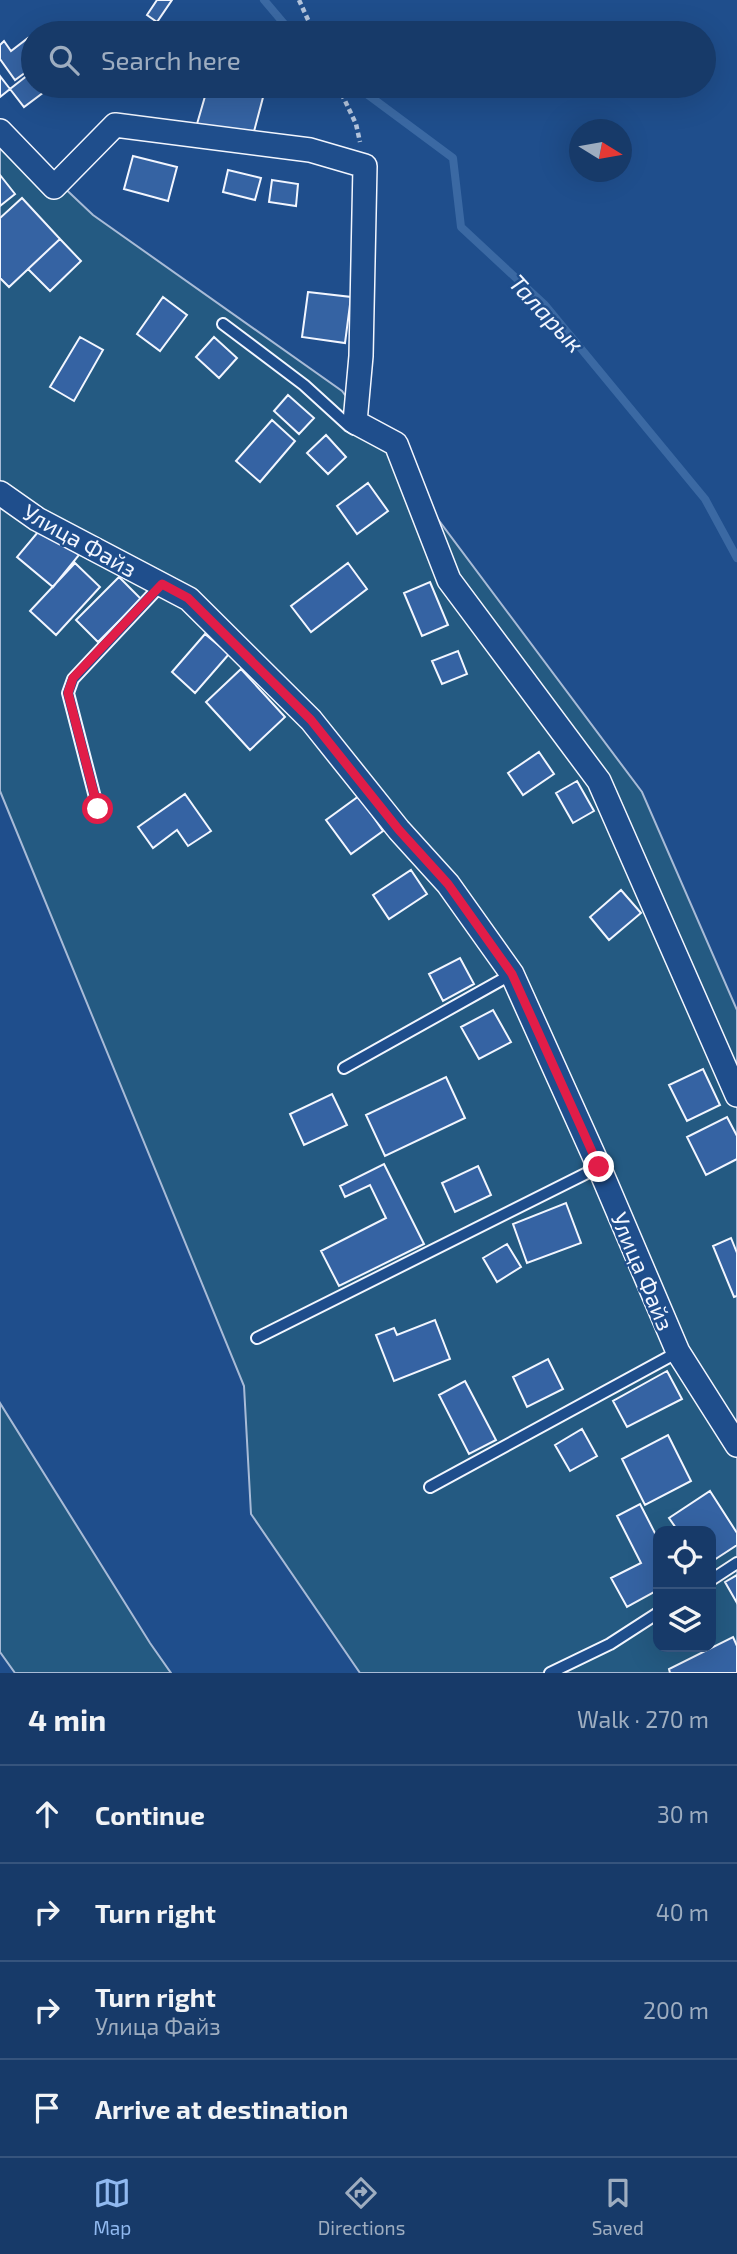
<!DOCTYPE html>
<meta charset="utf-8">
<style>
body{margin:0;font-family:"Exo 2",sans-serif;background:#20416f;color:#f1f3f6}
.controls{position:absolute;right:21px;bottom:21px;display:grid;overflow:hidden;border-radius:14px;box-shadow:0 7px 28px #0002}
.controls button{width:63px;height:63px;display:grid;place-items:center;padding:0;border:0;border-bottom:2px solid #36547d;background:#173a69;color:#f1f3f6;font:35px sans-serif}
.compass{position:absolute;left:569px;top:119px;width:63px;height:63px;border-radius:50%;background:#173a69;box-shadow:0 7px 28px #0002;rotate:101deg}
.stop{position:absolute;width:21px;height:21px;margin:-16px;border:5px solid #e11d48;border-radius:50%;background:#fff}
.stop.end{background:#e11d48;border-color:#fff;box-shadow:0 2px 7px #0008}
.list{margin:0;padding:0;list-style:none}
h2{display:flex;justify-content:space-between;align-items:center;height:91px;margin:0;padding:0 28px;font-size:30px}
h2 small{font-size:23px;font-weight:400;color:#9eadc0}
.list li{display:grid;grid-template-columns:46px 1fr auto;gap:21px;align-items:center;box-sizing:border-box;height:98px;padding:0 28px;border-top:2px solid #36547d}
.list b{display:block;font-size:26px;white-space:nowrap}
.list p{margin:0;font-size:23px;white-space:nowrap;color:#9eadc0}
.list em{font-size:23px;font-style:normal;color:#9eadc0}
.icon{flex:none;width:38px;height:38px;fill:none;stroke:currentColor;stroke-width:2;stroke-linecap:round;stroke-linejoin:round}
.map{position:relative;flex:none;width:737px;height:1673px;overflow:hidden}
.search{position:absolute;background:#173a69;box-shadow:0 7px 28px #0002;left:21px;right:21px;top:21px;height:77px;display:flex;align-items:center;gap:18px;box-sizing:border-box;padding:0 24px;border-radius:38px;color:#9eadc0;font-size:26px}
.sheet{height:483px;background:#173a69}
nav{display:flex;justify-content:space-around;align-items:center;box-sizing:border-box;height:98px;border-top:2px solid #36547d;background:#173a69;font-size:19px;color:#9eadc0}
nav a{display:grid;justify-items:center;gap:4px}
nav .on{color:#90b9f0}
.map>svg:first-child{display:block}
.green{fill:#245a82;stroke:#a8bbd7;stroke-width:2;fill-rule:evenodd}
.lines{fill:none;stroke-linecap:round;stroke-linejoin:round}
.stream{stroke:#3b69a3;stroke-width:8}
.building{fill:#3563a3;stroke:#f2f6ff;stroke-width:2}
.service-casing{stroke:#f2f6ff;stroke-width:14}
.minor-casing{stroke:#f2f6ff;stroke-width:26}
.path{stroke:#b3c4dc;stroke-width:4.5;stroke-dasharray:5 3.5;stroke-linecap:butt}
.service{stroke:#1f4e8c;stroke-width:10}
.minor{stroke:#1f4e8c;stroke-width:23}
.route{stroke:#e11d48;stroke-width:9}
.labels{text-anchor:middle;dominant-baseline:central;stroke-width:5;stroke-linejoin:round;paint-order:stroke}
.street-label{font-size:23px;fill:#f2f6ff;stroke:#1f4e8c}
.water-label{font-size:24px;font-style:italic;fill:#f2f6ff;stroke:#1f4e8c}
</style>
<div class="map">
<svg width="737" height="1673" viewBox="0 0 737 1673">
<rect width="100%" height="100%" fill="#1f4e8c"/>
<!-- green -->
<path class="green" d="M0 127 93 215 342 391 642 792 737 1010V1673H360L251 1514 244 1386 0 791ZM658 1531H711V1647H658Z
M0 1403 150 1643 171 1673H15L0 1652Z"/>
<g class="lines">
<!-- stream -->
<path class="stream" d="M264 0 292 33
M356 86 453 158 461 227 545 305 705 499 737 558"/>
</g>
<!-- building -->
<path class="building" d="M157 0H172L157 22 147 15Z
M28 38 33 45V67L15 80 0 59V45L4 41 11 51Z
M33 71V86H52L24 107 10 89Z
M0 76 10 89 0 97Z
M208 86H266L252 139 197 124Z
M133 156 177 167 168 201 124 189Z
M228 170 261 178 255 200 223 192Z
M0 175 15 194 0 206Z
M272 180 298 184 296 206 269 202Z
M22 198 60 239 9 287 0 278V218Z
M60 239 81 261 50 291 28 269Z
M308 292 351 297 345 343 302 337Z
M163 297 187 315 160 351 137 334Z
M80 337 103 350 74 401 50 387Z
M214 337 237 358 219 378 196 357Z
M288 395 314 418 299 434 274 411Z
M272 420 295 441 260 482 236 461Z
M326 435 346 457 328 474 307 453Z
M368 483 388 511 357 534 337 506Z
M43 526 79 555 53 587 17 557Z
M75 563 100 587 56 635 30 611Z
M348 563 367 589 311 632 291 606Z
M119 577 141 599 98 642 76 620Z
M430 582 448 625 422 636 404 593Z
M205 634 229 654 195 693 172 672Z
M458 651 467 674 442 684 432 661Z
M241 669 285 717 250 750 206 702Z
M539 752 554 774 523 795 508 773Z
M577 781 594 811 573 823 556 793Z
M185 794 211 831 188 846 177 830 153 848 138 827Z
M359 796 383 831 351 854 326 820Z
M411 870 427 894 389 919 373 895Z
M621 890 641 913 609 940 590 917Z
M460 958 474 984 443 1001 429 974Z
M493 1010 511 1042 479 1059 461 1027Z
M703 1069 720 1105 687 1121 669 1085Z
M446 1077 465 1118 385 1156 366 1115Z
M332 1094 347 1125 304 1145 290 1114Z
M727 1117 737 1136V1159L706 1175 687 1137Z
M384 1164 424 1244 339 1286 321 1251 386 1218 370 1185 345 1197 340 1186Z
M478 1166 491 1195 455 1212 442 1183Z
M566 1203 581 1243 527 1263 513 1224Z
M731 1238 737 1253V1296L734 1297 713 1246Z
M507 1244 521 1267 497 1282 483 1258Z
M435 1320 450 1359 394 1381 376 1335 394 1328 397 1335Z
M548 1359 563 1389 527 1407 513 1377Z
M667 1371 682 1399 627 1427 613 1401Z
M465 1381 496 1440 469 1454 439 1395Z
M582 1429 597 1456 570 1471 555 1445Z
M668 1435 691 1481 645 1505 622 1459Z
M710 1491 737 1533V1545L711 1562V1531H678L669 1518Z
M640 1504 658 1539V1590L627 1607 611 1578 641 1563 617 1516Z
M737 1575V1603L725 1582Z
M733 1637 737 1646V1673H670L669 1669Z"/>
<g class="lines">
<!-- service casing -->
<g class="service-casing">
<path id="service" d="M223 324 304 385 349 426 354 429
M98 809 68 693 73 679 162 584
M344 1068 512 974
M257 1338 599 1167
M430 1487 678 1352
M711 1580 737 1563
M550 1673 610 1644 658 1613"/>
</g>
<!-- minor casing -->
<g class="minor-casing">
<path id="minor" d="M0 131 54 187 115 125 310 150 365 166 361 356 355 422 396 444 449 580 599 781 737 1095
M0 493 37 519 189 599 311 720 399 830 448 884 512 974 599 1167 678 1352 737 1445"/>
</g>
<!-- path -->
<path class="path" d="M299 0 314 33
M338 86 356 124 360 142"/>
<!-- service -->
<use href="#service" class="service"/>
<!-- minor -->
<use href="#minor" class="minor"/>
</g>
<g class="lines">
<!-- route -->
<path class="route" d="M98 809 68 693 73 678 162 584 188 598 311 720 399 830 448 884 512 974 599 1167"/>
</g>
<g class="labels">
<!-- street labels -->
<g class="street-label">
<text transform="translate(80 540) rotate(29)">Улица Файз</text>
<text transform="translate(643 1271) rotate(67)">Улица Файз</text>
</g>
<!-- water labels -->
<g class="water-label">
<text transform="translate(547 313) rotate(47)">Таларык</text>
</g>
</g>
</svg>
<div class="controls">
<button><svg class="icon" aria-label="locate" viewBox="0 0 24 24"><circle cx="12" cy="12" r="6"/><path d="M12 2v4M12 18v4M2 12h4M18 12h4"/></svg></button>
<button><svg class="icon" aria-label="layers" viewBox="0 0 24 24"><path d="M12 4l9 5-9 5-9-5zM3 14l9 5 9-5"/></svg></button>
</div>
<svg class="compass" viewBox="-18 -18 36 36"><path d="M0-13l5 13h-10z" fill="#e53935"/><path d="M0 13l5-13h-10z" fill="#9eadc0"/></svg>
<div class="stop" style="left:98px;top:809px"></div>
<div class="stop end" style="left:599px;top:1167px"></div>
<div class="search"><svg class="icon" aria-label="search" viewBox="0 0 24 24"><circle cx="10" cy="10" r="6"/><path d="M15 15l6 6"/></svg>Search here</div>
</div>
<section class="sheet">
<h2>4 min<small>Walk · 270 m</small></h2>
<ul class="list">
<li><svg class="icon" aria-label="ahead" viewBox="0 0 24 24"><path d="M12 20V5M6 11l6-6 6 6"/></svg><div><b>Continue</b></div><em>30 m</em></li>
<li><svg class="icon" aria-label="right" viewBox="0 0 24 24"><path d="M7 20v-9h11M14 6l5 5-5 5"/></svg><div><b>Turn right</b></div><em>40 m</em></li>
<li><svg class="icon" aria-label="right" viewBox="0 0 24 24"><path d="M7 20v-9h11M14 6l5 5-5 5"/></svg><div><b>Turn right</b><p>Улица Файз</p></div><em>200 m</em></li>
<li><svg class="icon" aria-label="arrive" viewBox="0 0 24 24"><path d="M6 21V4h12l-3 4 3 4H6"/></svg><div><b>Arrive at destination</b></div></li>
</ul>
</section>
<nav>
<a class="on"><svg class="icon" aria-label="map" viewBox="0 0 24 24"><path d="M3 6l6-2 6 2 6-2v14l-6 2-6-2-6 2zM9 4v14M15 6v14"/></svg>Map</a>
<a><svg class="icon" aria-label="directions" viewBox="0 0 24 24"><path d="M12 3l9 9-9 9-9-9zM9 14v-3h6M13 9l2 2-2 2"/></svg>Directions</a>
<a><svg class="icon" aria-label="saved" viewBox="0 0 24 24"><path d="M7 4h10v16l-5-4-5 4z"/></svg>Saved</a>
</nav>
